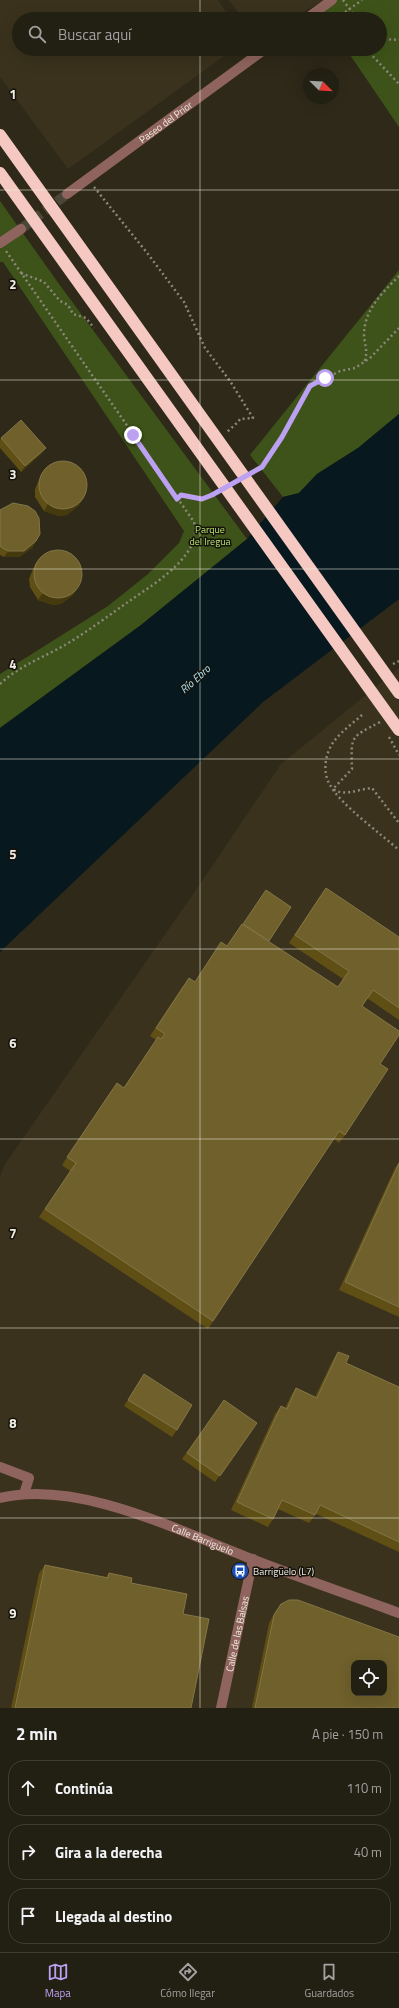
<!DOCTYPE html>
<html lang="es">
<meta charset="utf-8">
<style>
body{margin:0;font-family:"Titillium Web",sans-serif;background:#2a271c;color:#f1f3f6}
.controls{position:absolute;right:12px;bottom:12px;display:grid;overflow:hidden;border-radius:8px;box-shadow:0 4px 16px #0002}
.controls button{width:36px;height:36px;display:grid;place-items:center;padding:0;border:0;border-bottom:1px solid #3f3d33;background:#221f13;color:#f1f3f6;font:20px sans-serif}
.compass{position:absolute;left:303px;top:68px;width:36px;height:36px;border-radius:50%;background:#221f13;box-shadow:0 4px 16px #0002;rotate:114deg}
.stop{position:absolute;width:12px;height:12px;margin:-9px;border:3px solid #bca0f2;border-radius:50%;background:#fff}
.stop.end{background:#bca0f2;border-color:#fff;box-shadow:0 1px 4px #0008}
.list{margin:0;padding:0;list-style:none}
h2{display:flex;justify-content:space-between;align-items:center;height:52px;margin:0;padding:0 16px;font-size:17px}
h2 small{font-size:13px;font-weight:400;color:#a2a2a0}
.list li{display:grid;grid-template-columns:26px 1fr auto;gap:12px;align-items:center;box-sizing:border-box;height:56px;margin:0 8px 8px;padding:0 8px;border:1px solid #3f3d33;border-radius:16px}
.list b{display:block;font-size:15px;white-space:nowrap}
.list em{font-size:13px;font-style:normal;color:#a2a2a0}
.icon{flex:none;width:22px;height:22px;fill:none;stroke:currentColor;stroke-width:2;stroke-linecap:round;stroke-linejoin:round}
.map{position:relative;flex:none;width:399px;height:1708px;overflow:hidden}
.search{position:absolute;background:#221f13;box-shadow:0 4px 16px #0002;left:12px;right:12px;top:12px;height:44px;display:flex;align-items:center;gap:10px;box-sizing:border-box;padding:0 14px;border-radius:22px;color:#a2a2a0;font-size:15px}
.sheet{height:244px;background:#221f13}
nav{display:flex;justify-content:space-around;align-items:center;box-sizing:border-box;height:56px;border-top:1px solid #3f3d33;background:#221f13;font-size:11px;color:#a2a2a0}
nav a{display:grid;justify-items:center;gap:2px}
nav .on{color:#bca0f2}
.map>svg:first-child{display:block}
.built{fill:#3a321c;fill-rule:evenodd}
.green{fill:#3e5319}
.water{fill:#07181e}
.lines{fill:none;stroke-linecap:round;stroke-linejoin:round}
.minor-tunnel{stroke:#4b4637;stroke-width:10;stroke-dasharray:10 5;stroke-linecap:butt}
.path{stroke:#8b8779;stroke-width:2.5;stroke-dasharray:2 3;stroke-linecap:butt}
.minor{stroke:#8f645e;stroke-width:10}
.motorway{stroke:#f5c9c2;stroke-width:12}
.wall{fill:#5f4f15}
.shaded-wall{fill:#45390e}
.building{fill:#6f602c;stroke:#837648;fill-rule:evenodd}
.route{stroke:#bca0f2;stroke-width:5}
.grid{fill:none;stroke:#f0ede3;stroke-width:1;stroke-opacity:0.55}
.labels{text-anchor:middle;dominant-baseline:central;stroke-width:3;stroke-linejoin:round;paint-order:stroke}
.street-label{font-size:10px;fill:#f0ede3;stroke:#14120b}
.park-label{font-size:10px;fill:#b7e56e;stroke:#14120b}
.poi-label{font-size:10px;fill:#f0ede3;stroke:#14120b;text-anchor:start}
.water-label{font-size:11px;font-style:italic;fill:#afe7fa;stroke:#14120b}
.grid-label{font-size:13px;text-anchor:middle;font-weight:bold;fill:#f0ede3;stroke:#14120b;stroke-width:3;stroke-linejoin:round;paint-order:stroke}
</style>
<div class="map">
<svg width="399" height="1708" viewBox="0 0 399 1708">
<rect width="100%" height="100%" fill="#2e2919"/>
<!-- built -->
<path class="built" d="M0 0H218L231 19H19V49H234L68 169 0 77Z
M229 0H324L291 19H243Z
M399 668V1708H0V1176L5 1164 196 890 281 764ZM354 1663H384V1693H354Z"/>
<!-- green -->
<path class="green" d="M332 0H399V127L346 49H380V19H326L319 9Z
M0 201 59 284 247 539 141 625 0 728V674L108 606 148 574 179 543 184 531 3 262H0Z
M399 270V414L358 448 317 474 299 493 283 497 250 455Z"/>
<!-- water -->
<path class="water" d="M399 414V599L263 702 0 952V728L141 625 247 539 283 497 299 493 317 474 358 448Z"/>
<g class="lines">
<!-- minor-tunnel -->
<path class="minor-tunnel" d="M21 229 67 194"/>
<!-- path -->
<path class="path" d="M343 0 357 19
M337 18 362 0
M380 35 391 40 399 39
M366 49 399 84
M94 187 148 254 184 302 205 348 230 381 253 418 240 419 238 422 227 432
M21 273 44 282 60 301 68 305 73 314 86 318 94 328
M365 361C368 349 364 344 364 333 365 309 383 292 399 276
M254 471 262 467 282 437 310 386 340 371 355 368 370 358 399 328
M177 499 181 495 202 499 215 493
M393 664 399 661
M0 684C19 666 44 657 65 645 87 632 108 616 128 602 148 588 173 573 187 553 194 543 197 534 194 522L6 251
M362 715C353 723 342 731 335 740 325 752 322 772 330 785 341 805 381 834 399 850
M380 722C350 738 351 735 352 769L333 789C344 797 358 789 372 788L399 823
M389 737 399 755"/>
<!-- minor -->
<g class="minor">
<path d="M306 19 332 0"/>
<path id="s1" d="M67 194 265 49"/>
<path d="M0 243 21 229"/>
<path d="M0 1467 29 1478 24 1494"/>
<path id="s2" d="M0 1498C78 1479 179 1531 252 1559 301 1578 350 1595 399 1613"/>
<path id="s3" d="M221 1708 253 1559"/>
</g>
<!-- motorway -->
<path class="motorway" d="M0 135 399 693
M0 173 399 730"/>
</g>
<!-- wall -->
<path class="wall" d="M1 438 46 448 41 454 21 472 0 448V440Z
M46 468 83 499 79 505 67 515 59 516 44 511 35 497V489L41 475Z
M0 510 36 541 32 548 19 557H4L0 555Z
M40 558 73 595 61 604 53 605 38 600 30 587 29 579 35 564Z
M320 896 399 937V1020L367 998 362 1006 380 1064 345 1135 339 1143 334 1139 208 1329 39 1217 70 1171 62 1165 111 1091 124 1087 156 1040 150 1036 183 986 195 982 227 946 268 941 337 987 343 979 289 943Z
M399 1162V1317L339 1290 395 1168Z
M338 1352 346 1363 399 1387V1552L316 1514 309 1523 278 1509 273 1519 268 1527 231 1510 275 1414 281 1406 285 1408 291 1396 296 1388 315 1397 333 1360Z
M144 1374 177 1430 172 1437 124 1406Z
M224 1400 257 1423 215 1482 182 1459Z
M45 1565 106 1577 109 1573 131 1583 183 1614 191 1708H11L39 1573Z
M281 1604 399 1708H252L269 1623 275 1612Z"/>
<!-- shaded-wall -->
<path class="shaded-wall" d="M46 448 41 454 21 472 25 466Z
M83 499 79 505 67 515 59 516 44 511 48 504Z
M36 541 32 548 19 557H4L8 551Z
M78 588 73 595 61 604 53 605 38 600 42 594Z"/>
<!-- building -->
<path class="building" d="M21 420 46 448 25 466 1 438Z
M39 485a24 24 0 1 1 48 0a24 24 0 1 1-48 0Z
M13 503 28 506 35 511 39 518 40 534 36 541 24 551H8L1 547 0 545V510Z
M34 574a24 24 0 1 1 48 0a24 24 0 1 1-48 0Z
M326 888 399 937V1008L373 990 362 1006 399 1031V1035L380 1064 388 1069 345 1135 339 1131 213 1321 45 1209 76 1163 67 1157 117 1083 124 1088 158 1037 161 1039 165 1034 156 1028 189 978 195 982 221 942 227 946 242 924 338 987 349 971 295 935Z
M266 890 291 907 269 941 243 924Z
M399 1163V1307L345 1282Z
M338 1352 349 1356 346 1363 399 1387V1542L320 1505 315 1515 282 1500 273 1519 237 1502 281 1406 287 1409 296 1388 317 1398Z
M144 1374 192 1405 177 1430 128 1400Z
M224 1400 257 1423 220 1476 187 1453Z
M45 1565 108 1578 109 1573 132 1578 131 1583 187 1594 183 1614 209 1619 191 1708H15Z
M289 1600H298L399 1637V1708H255L274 1615 281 1604ZM354 1663H384V1693H354Z"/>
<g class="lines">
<!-- route -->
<path class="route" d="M133 435 177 499 181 495 202 499 212 495 262 467 282 437 310 386 325 378"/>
</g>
<!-- grid -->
<path class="grid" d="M200 0V19M200 49V1708M0 190H399M0 380H399M0 569H399M0 759H399M0 949H399M0 1139H399M0 1328H399M0 1518H399"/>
<!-- icons -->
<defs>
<g id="bus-disc" transform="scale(0.9)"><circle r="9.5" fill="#1a4fb4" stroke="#14120b"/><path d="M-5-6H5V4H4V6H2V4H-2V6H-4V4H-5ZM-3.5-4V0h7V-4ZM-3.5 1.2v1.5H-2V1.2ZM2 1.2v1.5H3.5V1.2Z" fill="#fff"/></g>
</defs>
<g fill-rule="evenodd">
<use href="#bus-disc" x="240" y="1571"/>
</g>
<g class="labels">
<!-- street labels -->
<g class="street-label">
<text stroke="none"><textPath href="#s1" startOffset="122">Paseo del Prior</textPath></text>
<text stroke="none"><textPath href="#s2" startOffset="210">Calle Barrigüelo</textPath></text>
<text stroke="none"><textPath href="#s3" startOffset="76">Calle de las Balsas</textPath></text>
</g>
<!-- park labels -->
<g class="park-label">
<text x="210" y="529">Parque<tspan x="210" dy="12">del Iregua</tspan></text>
</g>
<!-- poi labels -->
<g class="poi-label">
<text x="253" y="1571">Barrigüelo (L7)</text>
</g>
<!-- water labels -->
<g class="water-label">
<text transform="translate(195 679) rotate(-42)">Río Ebro</text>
</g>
</g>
<g class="grid-label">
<text x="13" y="99">1</text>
<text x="13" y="289">2</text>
<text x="13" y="479">3</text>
<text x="13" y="669">4</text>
<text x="13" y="859">5</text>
<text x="13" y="1048">6</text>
<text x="13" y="1238">7</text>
<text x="13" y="1428">8</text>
<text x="13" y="1618">9</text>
</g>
</svg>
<div class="controls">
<button><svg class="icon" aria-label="locate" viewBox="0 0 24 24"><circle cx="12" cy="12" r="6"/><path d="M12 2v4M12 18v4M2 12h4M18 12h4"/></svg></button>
</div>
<svg class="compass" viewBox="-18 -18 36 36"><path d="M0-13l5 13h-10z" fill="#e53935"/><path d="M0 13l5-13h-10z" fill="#a2a2a0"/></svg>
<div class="stop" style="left:325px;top:378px"></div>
<div class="stop end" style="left:133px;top:435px"></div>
<div class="search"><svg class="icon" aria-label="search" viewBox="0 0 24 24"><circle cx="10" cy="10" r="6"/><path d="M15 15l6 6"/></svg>Buscar aquí</div>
</div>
<section class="sheet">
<h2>2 min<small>A pie · 150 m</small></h2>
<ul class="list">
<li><svg class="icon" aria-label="ahead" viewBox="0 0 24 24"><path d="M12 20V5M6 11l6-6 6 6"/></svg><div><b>Continúa</b></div><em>110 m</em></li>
<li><svg class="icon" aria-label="right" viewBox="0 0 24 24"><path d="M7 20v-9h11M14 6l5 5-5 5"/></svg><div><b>Gira a la derecha</b></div><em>40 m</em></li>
<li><svg class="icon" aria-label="arrive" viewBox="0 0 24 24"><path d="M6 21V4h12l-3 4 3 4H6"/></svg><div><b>Llegada al destino</b></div></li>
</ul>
</section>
<nav>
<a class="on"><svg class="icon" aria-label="map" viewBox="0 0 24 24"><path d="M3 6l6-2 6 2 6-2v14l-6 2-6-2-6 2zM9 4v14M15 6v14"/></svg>Mapa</a>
<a><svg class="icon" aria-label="directions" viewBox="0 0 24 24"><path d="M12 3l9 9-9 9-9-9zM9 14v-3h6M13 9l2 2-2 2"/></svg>Cómo llegar</a>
<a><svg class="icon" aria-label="saved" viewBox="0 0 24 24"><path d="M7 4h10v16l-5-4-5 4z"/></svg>Guardados</a>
</nav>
